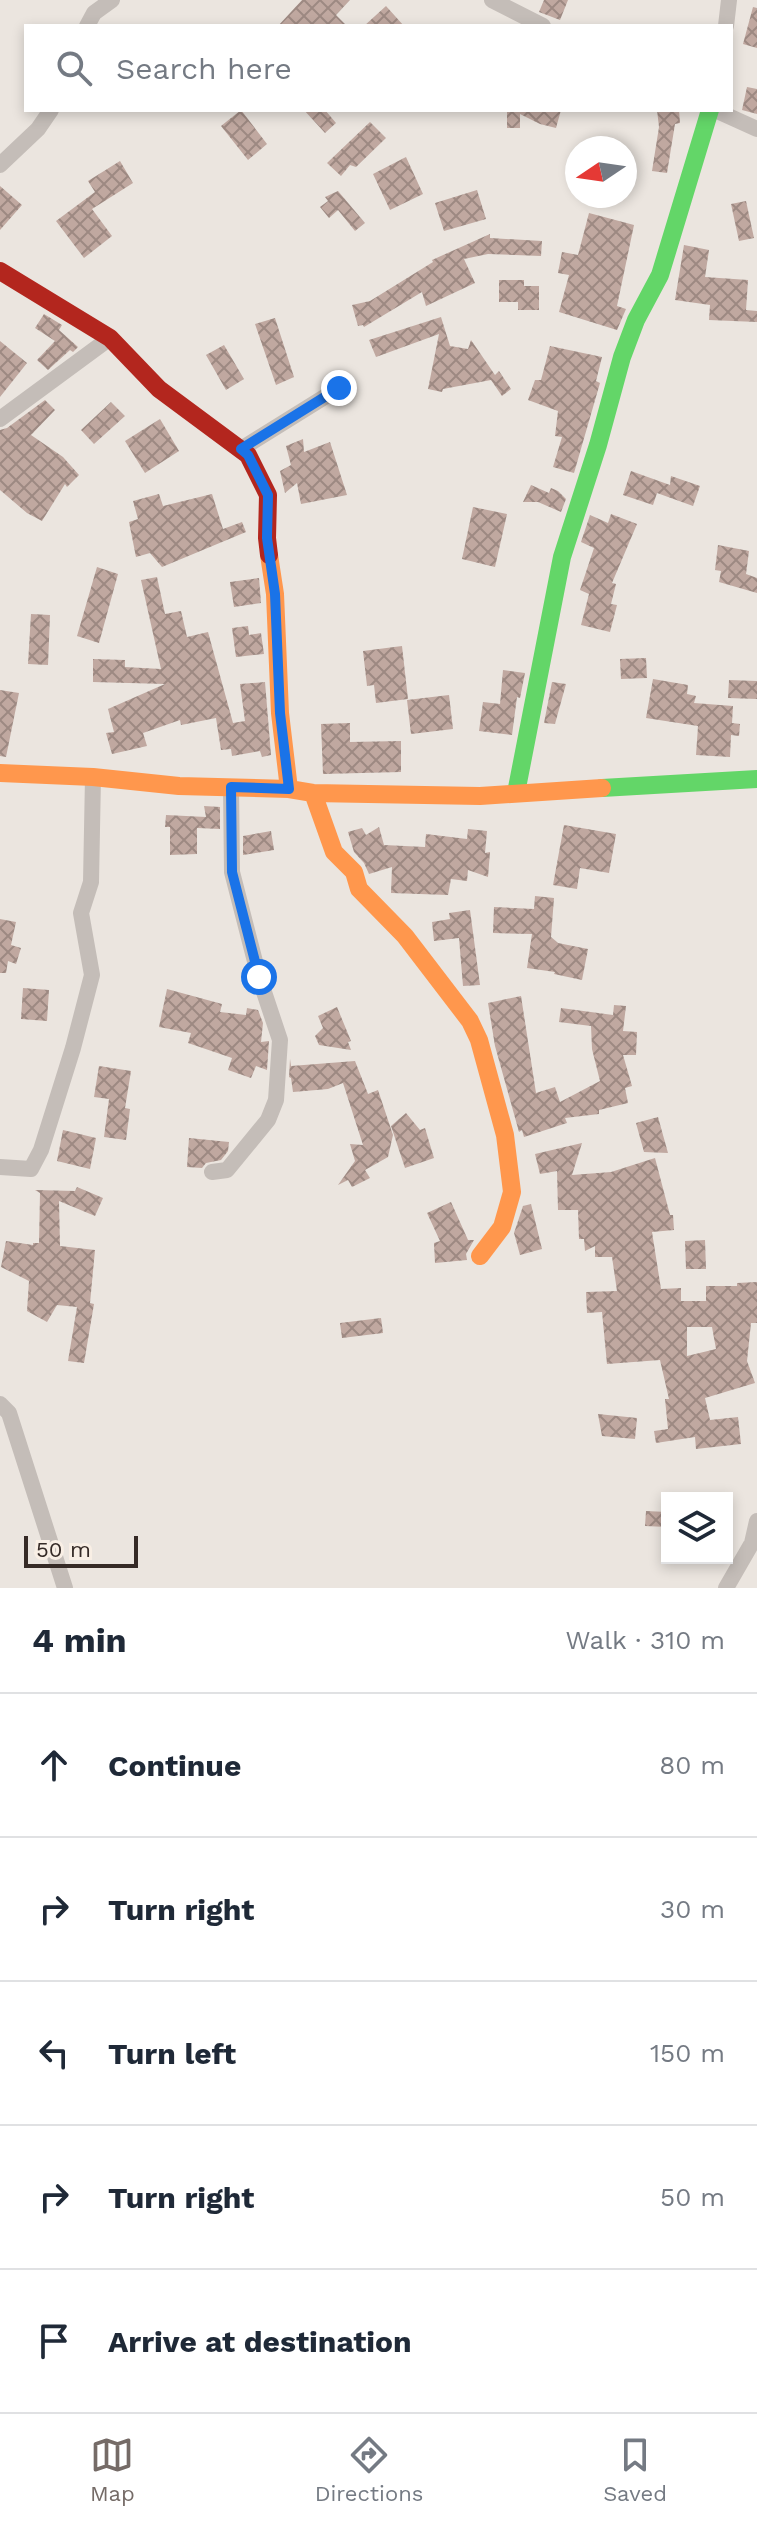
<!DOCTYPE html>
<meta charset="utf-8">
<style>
body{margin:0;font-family:"Work Sans",sans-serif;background:#f2f2f3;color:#1f2937}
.controls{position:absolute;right:24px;bottom:24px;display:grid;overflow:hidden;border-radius:0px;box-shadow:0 4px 12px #0003}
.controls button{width:72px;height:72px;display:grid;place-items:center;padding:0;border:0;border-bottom:2px solid #e0e1e3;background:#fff;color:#1f2937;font:40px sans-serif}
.compass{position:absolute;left:565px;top:136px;width:72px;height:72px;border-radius:50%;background:#fff;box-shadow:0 4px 12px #0003;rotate:257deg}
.scale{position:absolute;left:24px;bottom:20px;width:114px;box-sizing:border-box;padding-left:8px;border:4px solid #352a26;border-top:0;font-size:22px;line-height:28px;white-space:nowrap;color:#352a26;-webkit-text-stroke:6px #f9efe5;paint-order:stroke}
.stop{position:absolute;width:24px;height:24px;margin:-18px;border:6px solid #1a73e8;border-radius:50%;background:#fff}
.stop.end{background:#1a73e8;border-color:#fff;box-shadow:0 2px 8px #0008}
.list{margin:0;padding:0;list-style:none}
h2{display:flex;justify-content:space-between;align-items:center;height:104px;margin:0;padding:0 32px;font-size:34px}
h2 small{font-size:26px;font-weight:400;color:#747a83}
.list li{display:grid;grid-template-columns:52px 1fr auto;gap:24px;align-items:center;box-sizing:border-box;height:144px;padding:0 32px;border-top:2px solid #e0e1e3}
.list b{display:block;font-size:30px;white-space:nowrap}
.list em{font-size:26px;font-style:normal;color:#747a83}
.icon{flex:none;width:44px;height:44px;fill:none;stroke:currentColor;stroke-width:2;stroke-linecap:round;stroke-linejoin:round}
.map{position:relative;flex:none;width:757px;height:1588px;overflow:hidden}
.search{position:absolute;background:#fff;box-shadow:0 4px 12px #0003;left:24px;right:24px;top:24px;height:88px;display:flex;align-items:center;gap:20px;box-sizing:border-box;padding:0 28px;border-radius:0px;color:#747a83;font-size:30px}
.sheet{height:824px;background:#fff}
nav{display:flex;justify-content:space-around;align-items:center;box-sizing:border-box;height:112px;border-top:2px solid #e0e1e3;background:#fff;font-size:22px;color:#747a83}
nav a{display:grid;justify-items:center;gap:4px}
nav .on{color:#756b67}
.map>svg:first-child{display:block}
.building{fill:url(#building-cross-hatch);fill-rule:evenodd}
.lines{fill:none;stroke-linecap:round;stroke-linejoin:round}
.street{stroke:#c4bdb8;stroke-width:16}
.fast{stroke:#63d668;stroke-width:18}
.slow{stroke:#ff974d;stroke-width:18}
.jam{stroke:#b3261e;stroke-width:18}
.route{stroke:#1a73e8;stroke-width:10}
</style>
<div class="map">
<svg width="757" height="1588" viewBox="0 0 757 1588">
<defs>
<pattern id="building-cross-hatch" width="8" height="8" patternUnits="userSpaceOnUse" patternTransform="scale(2)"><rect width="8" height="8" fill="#c0a8a0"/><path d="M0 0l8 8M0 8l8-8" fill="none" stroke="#9d8982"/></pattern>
</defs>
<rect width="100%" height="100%" fill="#ebe5df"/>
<!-- building -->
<path class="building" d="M302 0H350L336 15 347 26H278Z
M544 0H568L560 20 539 12Z
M386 6 404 26H364Z
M753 7 757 8V48L743 44Z
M747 87 757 89V114L742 110Z
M241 110 267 144 248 160 221 126Z
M304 110H325L336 123 325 133Z
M507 110H561L556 128 540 124 520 114V128H507Z
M657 110H679L680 123 675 124 667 173 652 171 659 127Z
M370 122 386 138 356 167 350 165 341 176 327 163Z
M406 157 423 194 390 210 373 174Z
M120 161 133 183 92 209 112 236 84 258 56 221 95 192 88 181Z
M0 186 22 205 0 230Z
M477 190 486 219 444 231 435 203Z
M338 191 365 223 355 231 338 210 329 218 320 207 328 201 325 197Z
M746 201 754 238 739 241 731 204Z
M589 213 634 225 617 306 626 309 617 330 559 312 569 275 558 273 562 252 578 255Z
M490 234V238L542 241 541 256 488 254 464 259 475 283 426 306 422 292 364 327 363 325 358 326 352 305 370 301 433 262 432 260Z
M684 245 709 250 705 277 748 280 746 310 757 311V322L709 320 710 305 675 300Z
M499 280H524V286H539V310H518V302H499Z
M44 314 62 325 59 330 78 347 73 352 70 350 48 370 37 360 55 341 35 328Z
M441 317 450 346 468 349 471 340 495 375 499 371 511 389 502 396 491 380 443 389 442 392 428 389 439 334 376 357 369 340Z
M275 318 294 377 276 385 255 324Z
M0 341 27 363 0 397Z
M224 345 244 379 226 390 206 355Z
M550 346 602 357 596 381 600 383 574 473 553 467 562 437 555 436 558 411 528 400 535 380H541Z
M45 400 55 410 31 435 63 457 79 475 67 487 65 484 42 521 27 513 0 490V430L7 428Z
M111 402 125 416 94 444 81 430Z
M160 419 179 451 145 473 125 441Z
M303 439 304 452 330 442 347 495 301 504 297 483 285 493 280 471 291 465 286 446Z
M631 471 670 485 671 476 700 486 693 506 657 493 653 505 623 495Z
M531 485 549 493 551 488 558 491 566 499 561 512 538 502H523Z
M159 494 163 506 212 494 223 529 242 522 246 532 162 567 150 553 136 557 129 522 138 519 133 501Z
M473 507 507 514 495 567 462 559Z
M611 514 637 524 612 583 616 584 611 604 617 605 610 632 581 625 589 594 580 590 594 548 581 542 590 515 608 523Z
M718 545 749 551 746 574 757 578V593L719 582 721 571 715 570Z
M97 567 118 574 99 643 77 636Z
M157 577 165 614 181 611 187 637 208 632 233 723 245 721 240 684 265 682 271 755 262 757 260 751 232 756 231 749 221 750 216 718 181 725 180 720 143 733 147 746 112 754 106 733 114 732 108 709 165 684 93 682V659L125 660V667L161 669 141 580Z
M259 578 261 603 234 607 230 582Z
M31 614 50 615 48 665 28 664Z
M248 626 249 635 261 633 264 654 236 657 232 628Z
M402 646 408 699 376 703 374 685 367 686 363 651Z
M646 658 647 678 621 679 620 659Z
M503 670 525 673 520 698 517 697 512 735 479 731 483 702 500 704Z
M653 679 688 685 687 694 696 696 694 703 733 706 732 723 740 724 739 736 731 735 730 757 696 755 698 726 646 718Z
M729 680 757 681V699L728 698Z
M552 682 566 684 555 724 544 723Z
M0 690 19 693 6 757 0 756Z
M449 695 453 729 411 734 407 700Z
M350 723V742L401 741V772L323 774 321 724Z
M204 806 220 807V829L197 828V854L170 855V827H165L166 815 206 817Z
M564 825 616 834 609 873 580 868 577 889 553 885Z
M379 827 384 845 425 847 426 834 467 839 468 829 487 831 485 853 490 852 488 877 468 870 467 881 451 879 448 895 391 893 392 867 369 874 364 863 354 852 348 832 362 828 366 835Z
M271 831 274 850 243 855V836Z
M535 896 554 898 551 937 558 943 588 949 582 980 554 974 555 972 527 968 532 934 493 933 494 907 534 909Z
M470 910 480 985 463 986 459 938 434 941 432 922 450 919 449 913Z
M0 919 16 922 11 945 21 948 16 964 8 961 6 973H0Z
M23 988 49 990 47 1021 21 1019Z
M167 989 222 1004 220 1012 246 1015 247 1008 258 1010 263 1023 261 1042 269 1041 267 1070 256 1066 251 1078 228 1070 232 1058 188 1043 191 1033 159 1027Z
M521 996 536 1093 555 1087 560 1102 600 1081 592 1049 591 1026 559 1022 561 1008 613 1015 614 1005 626 1006 623 1031 637 1032 636 1055H623L632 1086 625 1088 628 1103 599 1110V1114L565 1118 567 1123 524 1137 522 1130 519 1132 495 1046 488 1003Z
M337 1007 351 1041 348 1042 351 1050 319 1045 315 1036 323 1028 318 1016Z
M290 1059 291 1066 355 1061 368 1094 378 1090 393 1135 388 1157 365 1170 370 1178 352 1187 348 1180 338 1185 355 1161 350 1144 363 1145 343 1083 328 1089 293 1092 291 1078 289 1077Z
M99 1066 131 1071 125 1108 130 1109 126 1140 104 1137 109 1099 94 1097Z
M406 1113 420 1130 425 1128 434 1158 405 1168 391 1126Z
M658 1117 668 1153 644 1152 636 1123Z
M63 1130 96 1138 90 1169 57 1161Z
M189 1138 229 1142 228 1151 221 1160 206 1163 202 1168 187 1167Z
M582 1143 572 1175 611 1172 655 1158 670 1215H673L674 1230 652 1232 661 1289 681 1288V1301H706V1286H737V1283L757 1282V1323H751L747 1361 755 1383 705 1398 710 1420 738 1417 741 1444 696 1449 695 1437 656 1443 654 1431 668 1429 665 1399H669L660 1360 607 1364 602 1312 587 1313 586 1292 617 1291 612 1257H595V1246L585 1251 584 1239H579L578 1210H558L557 1171 540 1174 535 1154ZM687 1327H712L716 1349 687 1356Z
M77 1187 103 1198 95 1216 59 1201 60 1246 95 1250 90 1303 94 1304 84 1363 68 1361 77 1307 57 1305 47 1322 27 1311 29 1281 1 1267 6 1241 33 1245V1243H39L40 1193 35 1190 75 1191Z
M451 1202 468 1240H474L466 1254 467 1260 435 1263 434 1243 440 1241 427 1213Z
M531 1204 542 1249 520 1255 514 1233 523 1206Z
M705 1240 706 1269H686L685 1241Z
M381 1318 383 1333 342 1338 340 1323Z
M598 1414 637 1418 635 1439 602 1436Z
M646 1511 667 1512V1527L645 1526Z"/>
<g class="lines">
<!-- street -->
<path class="street" d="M492 0 543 26
M87 26 94 13 112 0
M726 26 729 0
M715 110 757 129
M0 165 38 129 51 110
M0 419 110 338
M241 449 339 388
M0 1167 31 1169 41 1150 73 1048 92 975 81 913 91 882 93 777
M212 1172 227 1170 268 1120 276 1100 280 1040 259 977 232 872 231 787
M0 1404 9 1413 65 1588
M726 1588 752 1543 757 1521"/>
<!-- fast -->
<path class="fast" d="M602 788 757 779
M516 793 562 557 598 445 622 357 636 320 660 275 710 110"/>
<!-- slow -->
<path class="slow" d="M269 555 275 594 280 713 289 789
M0 773 93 777 179 786 289 789 313 793 480 796 602 788
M313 793 334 852 354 872 359 889 405 936 470 1021 479 1040 505 1135 512 1192 502 1227 480 1256"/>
<!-- jam -->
<path class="jam" d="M0 271 110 338 159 389 248 455 268 495 267 538 269 555"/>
</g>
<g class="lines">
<!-- route -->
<path class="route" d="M259 977 232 872 231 787 289 789 280 713 275 594 267 538 268 495 248 455 241 449 339 388"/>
</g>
</svg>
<div class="controls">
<button><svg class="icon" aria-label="layers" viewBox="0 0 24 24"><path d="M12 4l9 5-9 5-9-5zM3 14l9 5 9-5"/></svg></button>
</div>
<svg class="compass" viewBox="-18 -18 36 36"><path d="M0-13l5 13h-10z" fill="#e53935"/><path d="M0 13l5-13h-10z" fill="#747a83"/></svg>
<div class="scale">50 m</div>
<div class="stop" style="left:259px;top:977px"></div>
<div class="stop end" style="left:339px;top:388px"></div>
<div class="search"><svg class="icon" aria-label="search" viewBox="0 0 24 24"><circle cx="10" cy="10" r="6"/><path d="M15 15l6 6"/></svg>Search here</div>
</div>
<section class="sheet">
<h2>4 min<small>Walk · 310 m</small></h2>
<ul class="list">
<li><svg class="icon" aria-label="ahead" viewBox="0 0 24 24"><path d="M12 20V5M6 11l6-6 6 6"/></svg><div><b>Continue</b></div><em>80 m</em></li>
<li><svg class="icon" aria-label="right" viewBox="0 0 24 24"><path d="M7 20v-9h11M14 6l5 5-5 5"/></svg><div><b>Turn right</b></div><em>30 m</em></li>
<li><svg class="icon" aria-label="left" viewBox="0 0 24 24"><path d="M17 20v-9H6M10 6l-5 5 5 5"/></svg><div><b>Turn left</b></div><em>150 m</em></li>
<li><svg class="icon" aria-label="right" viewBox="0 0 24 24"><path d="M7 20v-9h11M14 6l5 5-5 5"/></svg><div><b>Turn right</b></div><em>50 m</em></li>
<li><svg class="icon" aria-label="arrive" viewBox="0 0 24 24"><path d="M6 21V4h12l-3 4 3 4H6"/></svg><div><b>Arrive at destination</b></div></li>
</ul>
</section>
<nav>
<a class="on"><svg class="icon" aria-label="map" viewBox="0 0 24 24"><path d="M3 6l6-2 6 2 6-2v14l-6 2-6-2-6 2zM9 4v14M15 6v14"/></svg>Map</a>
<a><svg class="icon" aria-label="directions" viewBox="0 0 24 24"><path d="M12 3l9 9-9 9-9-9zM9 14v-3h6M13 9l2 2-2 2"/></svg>Directions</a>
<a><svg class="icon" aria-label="saved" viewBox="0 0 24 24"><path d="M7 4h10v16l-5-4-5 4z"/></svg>Saved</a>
</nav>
